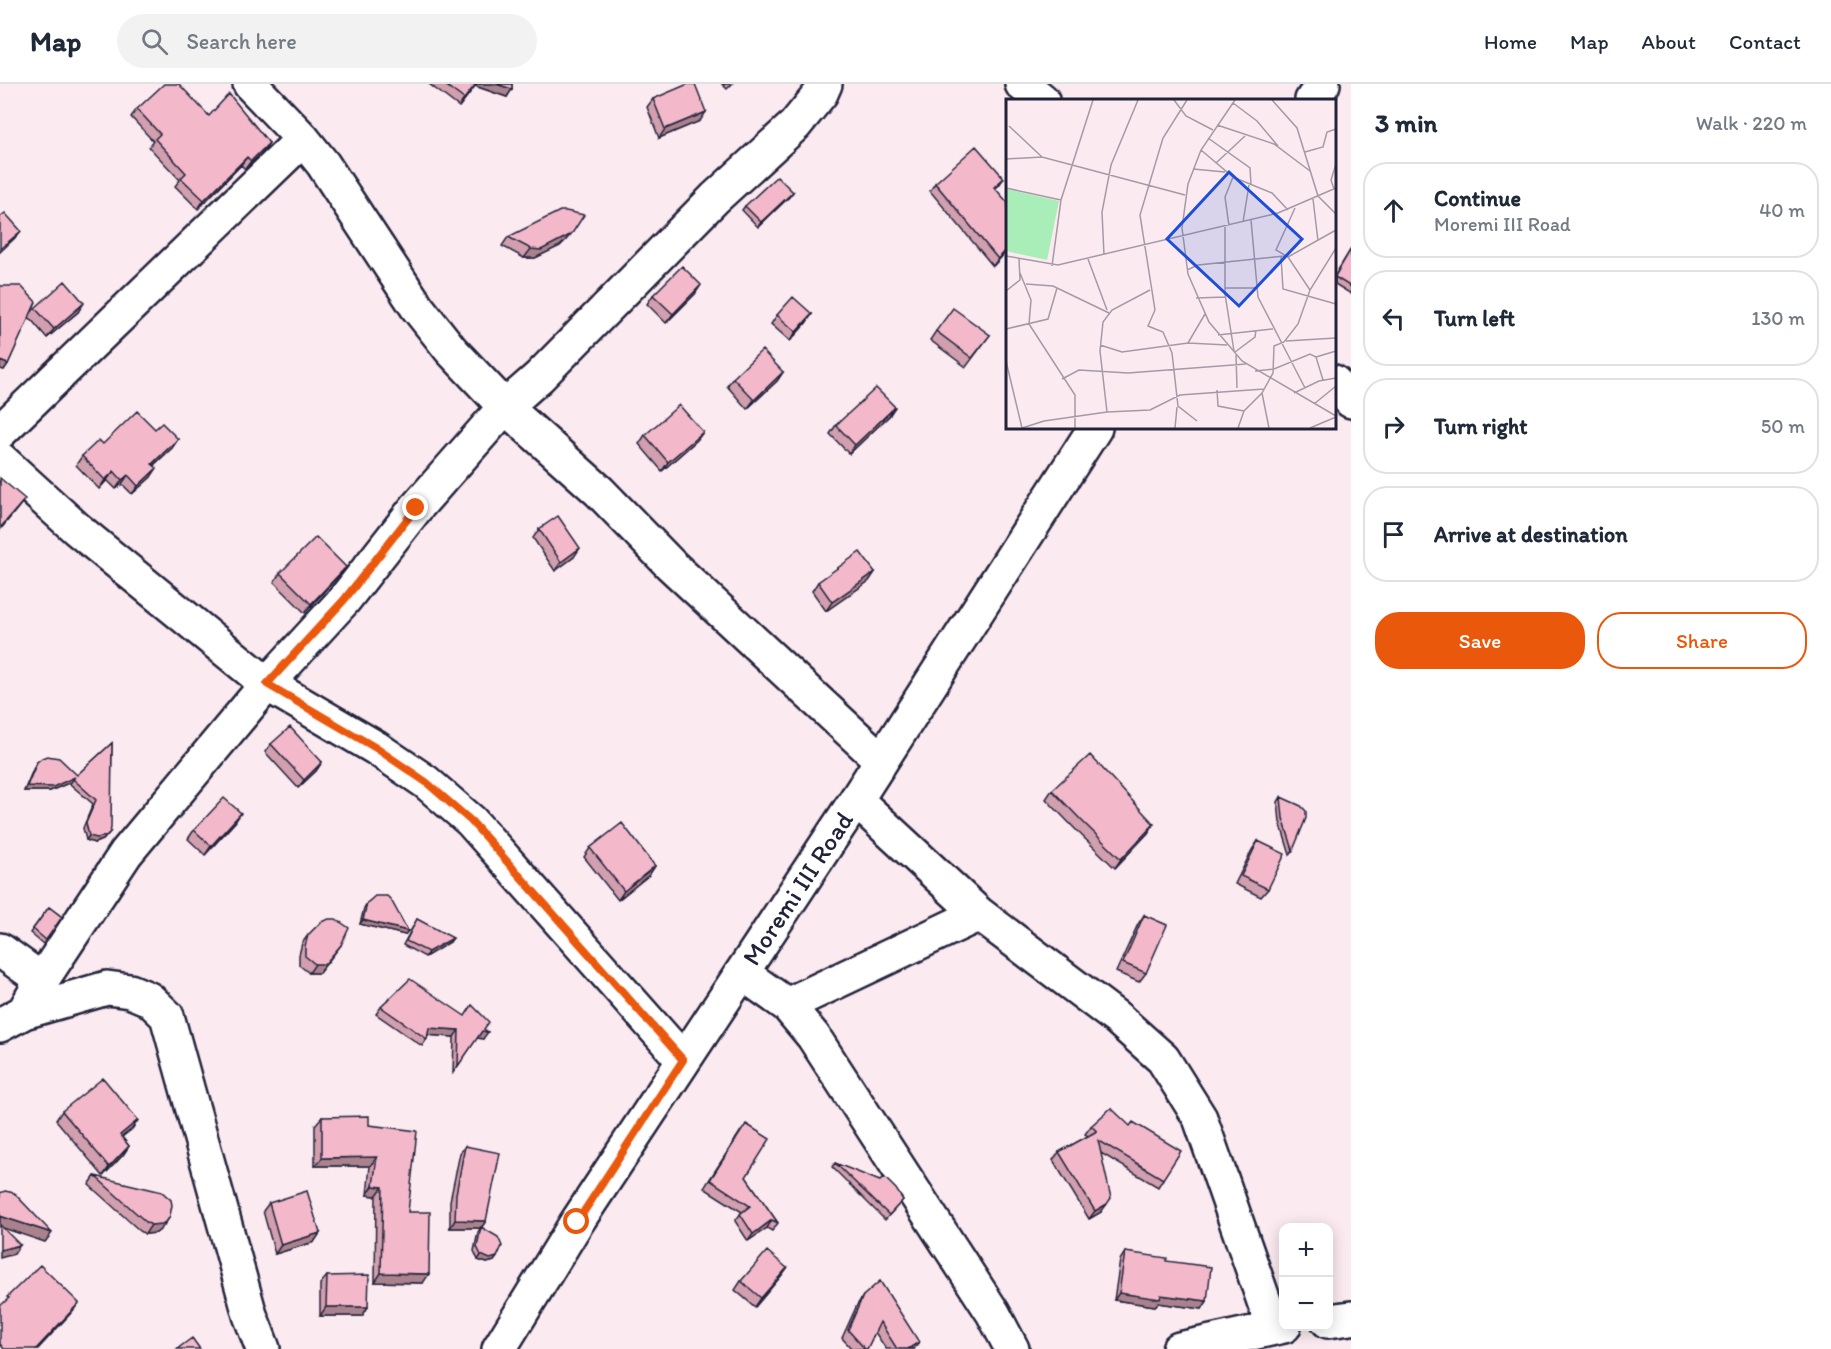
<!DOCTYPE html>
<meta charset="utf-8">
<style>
body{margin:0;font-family:Itim,sans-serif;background:#f2f2f3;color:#1f2937}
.controls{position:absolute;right:18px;bottom:18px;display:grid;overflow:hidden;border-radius:12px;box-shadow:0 3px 15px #0003}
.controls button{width:54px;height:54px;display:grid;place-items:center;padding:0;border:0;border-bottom:2px solid #e0e1e3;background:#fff;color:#1f2937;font:30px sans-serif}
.stop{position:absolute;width:18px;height:18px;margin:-14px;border:4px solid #ea580c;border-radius:50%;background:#fff}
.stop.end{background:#ea580c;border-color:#fff;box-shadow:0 2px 6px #0008}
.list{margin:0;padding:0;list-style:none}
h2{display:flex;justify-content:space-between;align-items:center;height:78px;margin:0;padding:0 24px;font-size:26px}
h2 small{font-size:20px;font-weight:400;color:#747a83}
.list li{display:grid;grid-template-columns:39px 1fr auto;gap:18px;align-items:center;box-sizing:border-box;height:96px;margin:0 12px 12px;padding:0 12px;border:2px solid #e0e1e3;border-radius:24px}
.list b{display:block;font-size:22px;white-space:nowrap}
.list p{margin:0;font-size:20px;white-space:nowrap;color:#747a83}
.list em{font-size:20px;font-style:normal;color:#747a83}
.actions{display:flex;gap:12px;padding:18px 24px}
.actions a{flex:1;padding:14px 0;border:2px solid #ea580c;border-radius:24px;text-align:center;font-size:21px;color:#ea580c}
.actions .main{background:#ea580c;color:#fff}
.icon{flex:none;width:33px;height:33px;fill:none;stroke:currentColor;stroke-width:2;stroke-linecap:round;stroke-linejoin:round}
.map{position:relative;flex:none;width:1351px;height:1265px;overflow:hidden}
header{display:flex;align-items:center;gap:36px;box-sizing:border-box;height:84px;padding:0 30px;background:#fff;border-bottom:2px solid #e0e1e3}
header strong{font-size:28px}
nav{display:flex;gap:33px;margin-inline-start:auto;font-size:21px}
.search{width:420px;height:54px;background:#f2f2f3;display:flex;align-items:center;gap:15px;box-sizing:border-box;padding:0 21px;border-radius:33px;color:#747a83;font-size:22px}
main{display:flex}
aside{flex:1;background:#fff}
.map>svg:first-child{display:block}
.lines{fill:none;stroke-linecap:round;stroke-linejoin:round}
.street-casing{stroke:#22223b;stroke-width:38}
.secondary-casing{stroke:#22223b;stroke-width:38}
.street{stroke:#fff;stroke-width:33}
.secondary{stroke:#fff;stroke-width:33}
.wall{fill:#d19fae;stroke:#22223b;stroke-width:1.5}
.shaded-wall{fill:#aa828d;stroke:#22223b;stroke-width:1.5}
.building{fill:#f3b9ca;stroke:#22223b;stroke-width:1.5}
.route{stroke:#ea580c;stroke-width:8}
.labels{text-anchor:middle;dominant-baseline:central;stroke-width:6;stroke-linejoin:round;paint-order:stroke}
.street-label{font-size:26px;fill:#22223b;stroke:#fff}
.inset-road{fill:none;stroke:#a49aa7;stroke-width:1.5}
.view{fill:#1d4ed8;fill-opacity:0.15;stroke:#1d4ed8;stroke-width:3}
.inset-edge{fill:none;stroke:#22223b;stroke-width:3}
</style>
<header>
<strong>Map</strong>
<div class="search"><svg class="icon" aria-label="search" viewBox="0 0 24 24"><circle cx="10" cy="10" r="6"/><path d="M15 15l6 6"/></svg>Search here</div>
<nav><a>Home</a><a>Map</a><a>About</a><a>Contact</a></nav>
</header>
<main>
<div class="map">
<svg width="1351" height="1265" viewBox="0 0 1351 1265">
<rect width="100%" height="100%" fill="#fbeaef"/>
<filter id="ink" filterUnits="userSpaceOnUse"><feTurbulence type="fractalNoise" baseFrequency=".0167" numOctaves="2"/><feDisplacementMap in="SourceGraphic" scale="12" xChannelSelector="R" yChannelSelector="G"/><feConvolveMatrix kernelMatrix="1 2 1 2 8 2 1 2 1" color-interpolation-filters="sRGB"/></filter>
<g filter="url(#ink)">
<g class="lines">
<!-- street casing -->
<g class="street-casing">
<path id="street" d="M250 0 303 55 323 80 417 223 451 266 505 323 599 407 670 480 881 676
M0 348 303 55
M0 375 77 445 267 600 376 664 426 698 471 737 683 976
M856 716 979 830 1117 934 1163 975 1200 1034 1273 1243
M0 866 42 896
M742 889 787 921 813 952 993 1229 1012 1265
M787 921 979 830
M24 928 42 896 126 769 267 600 344 516 416 424 505 323 539 293 715 114 795 41 821 9 825 0
M0 941 24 928 107 904 130 907 149 915 167 932 250 1231 263 1265
M1328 1237 1351 1234
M1179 1265 1284 1242"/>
</g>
<!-- secondary casing -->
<g class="secondary-casing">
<g id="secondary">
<path d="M1022 0 1042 16"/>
<path d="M1312 16 1323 0"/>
<path d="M1334 298 1351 317"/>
<path id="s1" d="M499 1265 577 1138 856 716 1095 344"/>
</g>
</g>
<!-- street -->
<use href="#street" class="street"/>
<!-- secondary -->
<use href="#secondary" class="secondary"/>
</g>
<!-- wall -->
<path class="wall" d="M429 0H512V5L507 13 475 2 459 23Z
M722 0H732L727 5Z
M653 15 700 37 659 54 647 23Z
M137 25 209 32 269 59 263 68 245 85 241 81 198 125 175 102 180 96 149 63 153 57 131 33Z
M935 99 999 101 995 105 1008 119V166L993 182 930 107Z
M793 108 789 113 758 143 742 126 745 122Z
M508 153 566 156 560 162 535 174H524L502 162Z
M1351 165V210L1335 200V191Z
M0 202 30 230 35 224 78 228 47 254 29 233 8 280 4 286 0 285Z
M695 210 666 239 647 220 653 211Z
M812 230 806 239 790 257 771 240 777 231Z
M936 247 990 251 966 283 930 256Z
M783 288 777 297 747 325 727 302 733 294Z
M889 332 849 370 830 350 836 341Z
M155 345 178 355 172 364 154 381 151 393 132 410 122 400 116 405 107 396 99 405 76 381 82 372 103 360Z
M703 348 697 356 662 387 639 360 645 351Z
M539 445 574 473 555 487 533 454Z
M346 483 339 491 305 529 274 498 280 489Z
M875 488 869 497 826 527 812 507 818 498Z
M112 659 110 748 103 756 94 759 86 756 83 744 93 720 70 700 71 698 50 707H24L34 683 37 678 77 691Z
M271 660 322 678 316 687 298 704 265 668Z
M1052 706 1148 749 1115 784 1077 747 1046 715Z
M1281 713 1293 766 1290 771 1280 738 1278 718Z
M235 738 205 771 188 755 194 746Z
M1258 757 1268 805 1261 813 1235 800 1252 766Z
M590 764 655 782 649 791 618 816 584 773Z
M367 819 405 851 360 840 364 824Z
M49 823 62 833 43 860 30 849Z
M1144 831 1146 889 1139 898 1116 888 1138 840Z
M417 835 450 858 425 873 403 861Z
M308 851 341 861 319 889H309L299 881V871L302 859Z
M381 923 484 945 483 955 477 954 453 989 454 953 428 951 427 955 422 962 376 930Z
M62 1027 138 1036 132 1045 122 1053 129 1062 123 1071 103 1092 56 1036Z
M322 1033 369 1041 408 1128 423 1199 375 1198 376 1112 367 1111 370 1082H315V1041Z
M1091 1042 1163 1095 1158 1103 1101 1069V1128L1089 1135 1053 1076 1059 1068 1088 1052 1085 1050Z
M740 1048 746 1093 778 1139 772 1147 767 1144 748 1157 735 1137 742 1128 704 1104Z
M465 1062 486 1137 481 1144H450V1117L460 1069Z
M835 1079 903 1116 885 1136 832 1083Z
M95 1092 170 1132 161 1145 156 1149 145 1150 140 1147 89 1101Z
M269 1119 320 1149 314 1158 275 1170 263 1127Z
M481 1143 497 1173 494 1177 487 1179 478 1176 474 1167 478 1148Z
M1125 1168 1166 1177 1207 1217 1202 1225 1158 1219 1155 1222 1114 1216 1120 1176Z
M787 1184 781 1192 755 1223 735 1206 741 1197Z
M327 1192 368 1223 362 1232H320V1200Z
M863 1212 914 1265H886L875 1248 867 1265H852L842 1254 857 1221Z"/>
<!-- shaded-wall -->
<path class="shaded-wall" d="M474 0H496L512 5 507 13 475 2 459 23Z
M706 28 700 37 659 54 665 45Z
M269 59 263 68 245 85 251 77Z
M247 73 241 81 198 125 204 116Z
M1004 94 999 101 989 110 994 103Z
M793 108 789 113 758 143 761 138Z
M21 147 16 153 0 168V165Z
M573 148 566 156 560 162 535 174H524L531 165Z
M1008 164V166L993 182 998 175Z
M701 201 695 210 666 239 673 230Z
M84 219 78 228 47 254 54 245Z
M812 230 806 239 790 257 796 248Z
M0 277 8 280 4 286 0 285Z
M783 288 777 297 747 325 754 316Z
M895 323 889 332 849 370 855 361Z
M703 348 697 356 662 387 668 378Z
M178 355 172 364 146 388 152 380Z
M157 384 151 393 132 410 138 402Z
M114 387 107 396 99 405 105 396Z
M128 391 122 400 116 405 122 396Z
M25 415 18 424 0 446 1 443Z
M580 464 574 473 555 487 561 478Z
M346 483 339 491 305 529 311 520Z
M875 488 869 497 826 527 832 518Z
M322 678 316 687 298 704 304 696Z
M75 693 71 698 50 707H24L27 702Z
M241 729 235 738 205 771 211 762Z
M1154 740 1148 749 1115 784 1121 775Z
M110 748 103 756 94 759 86 756 89 752Z
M655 782 649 791 618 816 624 807Z
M363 836 408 847 405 851 360 840Z
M453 854 450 858 425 873 428 868Z
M341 861 319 889H309L315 880Z
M429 944 459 946 454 953 424 951Z
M482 947 488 948 483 955 477 954Z
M138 1036 132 1045 114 1059 120 1051Z
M129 1062 123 1071 103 1092 109 1083Z
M377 1073 370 1082H315L322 1074Z
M373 1102 383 1103 376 1112 367 1111Z
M1107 1120 1101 1128 1089 1135 1095 1127Z
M0 1132 52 1149 45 1158 0 1143Z
M455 1136 486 1137 481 1144H450Z
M772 1136 767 1144 748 1157 753 1150Z
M167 1137 161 1145 156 1149 145 1150 151 1141Z
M320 1149 314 1158 275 1170 281 1161Z
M20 1161 14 1170 0 1174V1166Z
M481 1171 497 1173 494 1177 487 1179 478 1176Z
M787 1184 781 1192 755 1223 761 1214Z
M381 1189 429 1190 423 1199 375 1198Z
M1119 1209 1161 1211 1207 1217 1202 1225 1158 1219 1155 1222 1114 1216Z
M79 1219 72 1228 38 1265H36Z
M326 1223H368L362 1232H320Z
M919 1258 914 1265H908Z"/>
<!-- building -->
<path class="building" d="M164 0H179L209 32 229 10 269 59 251 77 247 73 204 116 181 94 186 89 155 55 160 50 137 25Z
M444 0H476L464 15Z
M496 0H512V5Z
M688 0H695L706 28 665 45 653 15Z
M976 62 1004 94 994 103 1008 119V164L998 175 935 99Z
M777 92 793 108 761 138 745 122Z
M560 127H566L584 131 573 148 566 153 541 166 531 165 508 153Z
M5 129 21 147 0 165V133Z
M1351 165V203L1335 193V192Z
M682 182 701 201 673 230 653 211Z
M65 197 84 219 54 245 35 224Z
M0 202H21L36 218 8 280 0 277Z
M793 213 812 230 796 248 777 231Z
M953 224 990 251 972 274 936 247Z
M762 266 783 288 754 316 733 294Z
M876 304 895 323 855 361 836 341Z
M679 321 703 348 668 378 645 351Z
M137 327 155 345 162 339 178 355 152 380 157 384 138 402 128 391 122 396 114 387 105 396 82 372 99 356 103 360Z
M0 394 25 415 1 443 0 442Z
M558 432 580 464 561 478 539 445Z
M316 453 346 483 311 520 280 489Z
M860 468 875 488 832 518 818 498Z
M290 643 322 678 304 696 271 660Z
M112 659 111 744 110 748 106 752 97 754 89 752 86 739 96 716 73 695 75 693 53 703 27 702 37 678 42 674 47 672 59 674 77 691Z
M1090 671 1154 740 1121 775 1083 738 1052 706Z
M1281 713 1301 722 1306 727V734L1293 766 1283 734Z
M224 714 241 729 211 762 194 746Z
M622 739 655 782 624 807 590 764Z
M1258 757 1285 770 1268 805 1241 792Z
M375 812H387L391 816 408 847 363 836 367 819Z
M49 823 62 833 46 856 33 845Z
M1144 831 1167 841 1146 889 1123 879Z
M329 835H336L349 844 341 861 325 880H315L305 872V862L308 851 321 838Z
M417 835 453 854 428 868 406 857Z
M410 895 465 932 472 921 489 938 484 945 488 948 482 947 458 982 459 946 429 944 427 955 381 923Z
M103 994 138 1036 120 1051 129 1062 109 1083 62 1027Z
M1111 1024 1130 1042 1133 1038 1181 1067 1163 1095 1098 1056 1111 1114 1107 1120 1095 1127 1059 1068 1097 1047 1091 1042Z
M369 1032V1041L417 1047 408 1128H430L429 1190 381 1189 383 1103 373 1102 377 1073 322 1074V1033Z
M746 1040 770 1055 746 1093 778 1139 772 1136 753 1150 740 1130 750 1122 710 1096Z
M465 1062 500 1069 486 1137 455 1136 456 1110Z
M835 1079 880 1097 884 1093 896 1105 903 1116 889 1131Z
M95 1092 162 1108 171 1116 172 1121 170 1132 167 1137 162 1140 151 1141 146 1138Z
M5 1107 14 1109 52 1149 0 1132V1109Z
M307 1107 320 1149 281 1161 269 1119Z
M0 1141 20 1161 0 1166Z
M481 1143 498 1153 502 1162 497 1173 490 1175 481 1171 477 1163Z
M767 1167 787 1184 761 1214 741 1197Z
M1125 1168 1167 1174 1166 1177 1211 1183 1207 1217 1161 1211 1160 1215 1119 1209Z
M40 1181 79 1219 36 1265H4L0 1260V1222L9 1214 7 1213Z
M369 1191 368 1223H326L327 1192Z
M880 1197 919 1258 908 1265H897L880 1238 867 1265H865L848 1246 863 1212Z
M192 1254 200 1265H177Z"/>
</g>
<g class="lines" filter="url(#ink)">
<!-- route -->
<path class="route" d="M416 424 344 516 267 600 376 664 426 698 471 737 683 976 577 1138"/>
</g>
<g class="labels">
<!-- street labels -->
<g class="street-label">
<text stroke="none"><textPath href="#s1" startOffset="549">Moremi III Road</textPath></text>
</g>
</g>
<!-- overview -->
<g transform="translate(1006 15)">
<rect width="330" height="330" fill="#fbeaef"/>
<path d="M0 90 53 102 41 161 0 152Z" fill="#a9eeb9"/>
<path class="inset-road" d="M168 1 180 17 207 31M181 1 157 39 134 116 149 211 142 227 157 233 166 254 172 307 191 322M229 1 195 51 182 85 176 129 182 175 203 223 236 262 330 317M266 1 291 29 312 97 330 115M227 4 251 22 272 47M211 26 268 45 304 72M3 27 36 58M202 39 244 69 245 86M195 51 227 78 266 94 282 111M299 53 317 48 321 33 330 30M0 60 36 58 179 96M210 64 239 37M187 70 219 73M0 89 55 101M328 90 325 81 330 65M307 100 312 142M289 109 270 151 282 158 304 191M245 121 252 198 299 289M237 123 243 86M223 127 219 98 227 78M219 128V195L228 252M98 156 96 113 105 66 132 1M0 157 52 166 272 114 330 89M275 158 277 190 330 205M282 158 330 131M82 160 101 211M46 167 55 101 87 1M181 171 192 166 278 157M14 174 25 201 23 225 69 296V329M20 185 47 187 103 214M219 189H251M0 192 14 181 13 160M190 199 220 198M0 230 42 220 51 189M212 236 267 230M280 242 330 239M182 244 199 215M94 246 116 253 182 244 221 246M229 253 249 238 250 231M230 256 231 289M310 258 330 252M0 262 16 329M249 272 268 270 304 255 310 258 317 281M56 280 73 271 122 274 240 265M211 291 212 307 238 312M256 294 263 329M288 294 313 282 330 279M308 305 330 287M101 313 94 252 97 223 106 211 144 191M16 329 38 322 101 313 144 311 174 296 258 290M169 329 171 308M232 329 238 312 256 294 267 274 268 247 278 243 292 225 304 191 330 149M304 329 330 318"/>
<path class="view" d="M223 73 296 140 233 207 161 140Z"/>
<rect width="330" height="330" class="inset-edge"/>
</g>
</svg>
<div class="controls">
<button>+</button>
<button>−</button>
</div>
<div class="stop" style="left:577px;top:1138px"></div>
<div class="stop end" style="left:416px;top:424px"></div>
</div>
<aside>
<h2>3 min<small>Walk · 220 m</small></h2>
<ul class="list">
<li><svg class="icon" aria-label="ahead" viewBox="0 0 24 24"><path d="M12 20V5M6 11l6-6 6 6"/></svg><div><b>Continue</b><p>Moremi III Road</p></div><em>40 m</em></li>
<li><svg class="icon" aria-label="left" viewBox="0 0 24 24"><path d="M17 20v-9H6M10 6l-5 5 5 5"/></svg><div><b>Turn left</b></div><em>130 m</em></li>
<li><svg class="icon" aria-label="right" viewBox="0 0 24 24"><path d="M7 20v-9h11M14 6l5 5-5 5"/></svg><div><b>Turn right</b></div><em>50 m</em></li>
<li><svg class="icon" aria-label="arrive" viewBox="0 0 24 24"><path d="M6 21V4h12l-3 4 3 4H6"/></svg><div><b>Arrive at destination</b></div></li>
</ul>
<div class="actions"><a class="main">Save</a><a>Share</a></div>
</aside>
</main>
